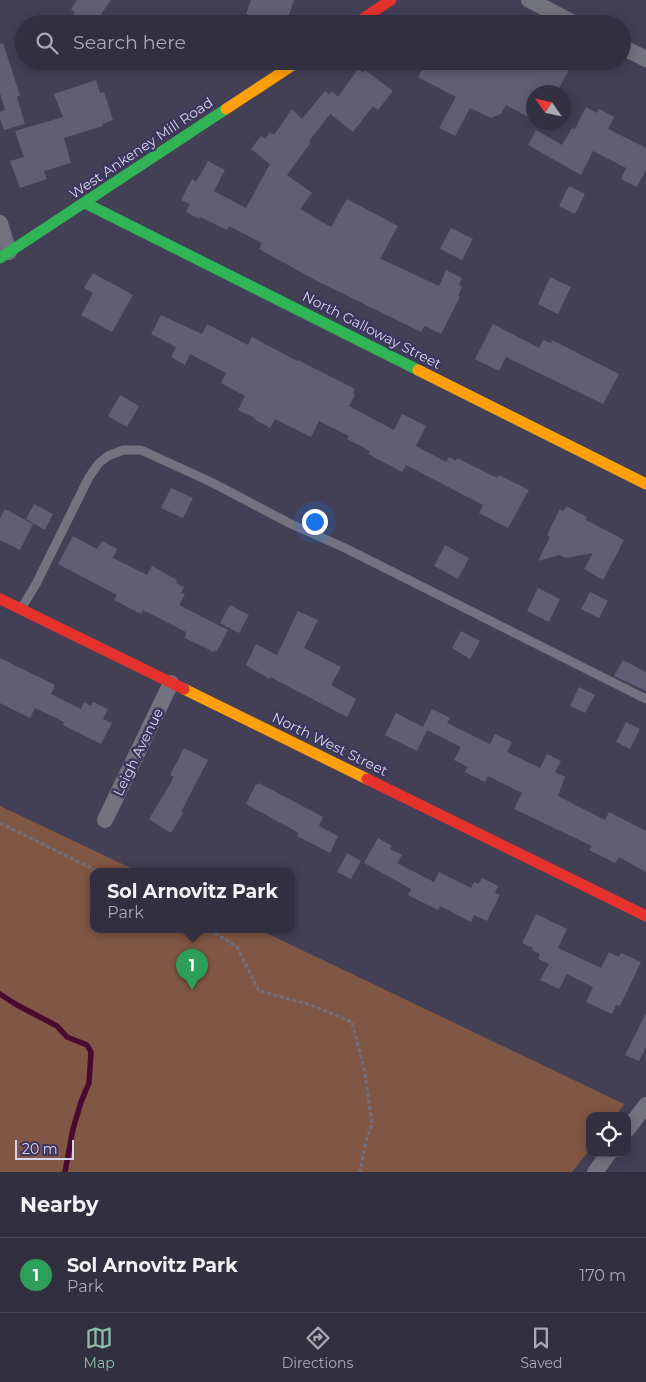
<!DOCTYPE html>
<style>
body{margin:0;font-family:Montserrat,sans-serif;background:#3d3b4b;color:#f1f3f6}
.controls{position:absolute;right:15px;bottom:15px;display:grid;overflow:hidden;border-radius:10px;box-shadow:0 2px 12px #0003}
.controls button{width:45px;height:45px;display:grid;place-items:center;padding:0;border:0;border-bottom:1px solid #4d4a59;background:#322f40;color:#f1f3f6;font:25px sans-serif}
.compass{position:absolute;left:526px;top:85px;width:45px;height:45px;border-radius:50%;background:#322f40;box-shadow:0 2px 12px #0003;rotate:304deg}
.scale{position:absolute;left:15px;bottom:12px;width:59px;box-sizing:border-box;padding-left:5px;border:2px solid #d5d3eb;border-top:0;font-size:14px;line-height:18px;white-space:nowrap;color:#d5d3eb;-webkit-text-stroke:4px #3d375d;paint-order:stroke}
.you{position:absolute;left:314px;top:521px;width:18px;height:18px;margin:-12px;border:4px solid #fff;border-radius:50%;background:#1a73e8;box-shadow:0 0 0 8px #1a73e833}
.badge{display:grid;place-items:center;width:32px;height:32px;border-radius:50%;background:#8abfa5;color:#fff;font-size:16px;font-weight:700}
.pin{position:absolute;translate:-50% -41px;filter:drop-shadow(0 1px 2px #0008)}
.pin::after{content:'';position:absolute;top:26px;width:18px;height:15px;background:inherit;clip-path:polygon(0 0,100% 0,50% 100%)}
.popup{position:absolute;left:90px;top:868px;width:205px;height:65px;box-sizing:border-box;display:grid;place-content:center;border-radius:10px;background:#322f40;filter:drop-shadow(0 1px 4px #0005);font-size:16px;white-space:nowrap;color:#a8a9b1}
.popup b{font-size:19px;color:#f1f3f6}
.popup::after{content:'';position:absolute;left:50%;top:100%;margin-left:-10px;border:10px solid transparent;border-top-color:#322f40}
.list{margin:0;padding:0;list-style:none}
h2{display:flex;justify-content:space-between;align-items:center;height:65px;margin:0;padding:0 20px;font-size:21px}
h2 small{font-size:16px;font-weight:400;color:#a8a9b1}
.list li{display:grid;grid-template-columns:32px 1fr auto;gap:15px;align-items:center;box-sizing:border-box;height:75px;padding:0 20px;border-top:1px solid #4d4a59}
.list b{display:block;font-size:19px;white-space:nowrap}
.list p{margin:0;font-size:16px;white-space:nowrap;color:#a8a9b1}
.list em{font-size:16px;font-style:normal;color:#a8a9b1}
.icon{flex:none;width:28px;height:28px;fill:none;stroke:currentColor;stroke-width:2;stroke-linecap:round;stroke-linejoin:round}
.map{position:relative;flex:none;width:646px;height:1172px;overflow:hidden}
.search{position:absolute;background:#322f40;box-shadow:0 2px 12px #0003;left:15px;right:15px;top:15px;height:55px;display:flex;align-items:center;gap:12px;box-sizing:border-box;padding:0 18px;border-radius:28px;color:#a8a9b1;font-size:19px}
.sheet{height:140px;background:#322f40}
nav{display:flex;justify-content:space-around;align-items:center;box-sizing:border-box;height:70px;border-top:1px solid #4d4a59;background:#322f40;font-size:14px;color:#a8a9b1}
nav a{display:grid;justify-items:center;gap:2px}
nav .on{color:#8abfa5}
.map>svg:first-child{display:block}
.green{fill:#805744}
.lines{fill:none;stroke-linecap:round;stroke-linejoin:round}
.stream{stroke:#490a32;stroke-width:5.5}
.building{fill:#615d74}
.path{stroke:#726f7d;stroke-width:3;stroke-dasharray:4 2.5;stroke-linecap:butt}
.lane{stroke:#73727f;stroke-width:9}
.street{stroke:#73727f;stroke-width:16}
.fast{stroke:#30b455;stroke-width:11}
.slow{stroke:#ff9f0a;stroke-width:11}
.jam{stroke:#e5322d;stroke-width:11}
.labels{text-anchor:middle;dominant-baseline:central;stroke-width:5;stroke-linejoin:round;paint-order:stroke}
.street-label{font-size:14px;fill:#d5d3eb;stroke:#3d375d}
</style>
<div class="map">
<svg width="646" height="1172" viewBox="0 0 646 1172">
<rect width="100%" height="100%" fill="#433f55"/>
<!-- green -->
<path class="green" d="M0 806 137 871H93V929H258L624 1104 616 1116H590V1149L572 1172H0Z"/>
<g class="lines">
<!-- stream -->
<path class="stream" d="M0 994 17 1005 57 1026 67 1037 87 1045 91 1052 89 1083 81 1102 73 1129 65 1172"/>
</g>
<!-- building -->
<path class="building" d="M77 0H111L94 24H66L75 12 71 9Z
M251 0H294L286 24H273L246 14Z
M3 43 20 96 17 97 25 124 4 130 0 118V112L5 110 0 93V44Z
M427 61H553L569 70 557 92H534V120L506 105 501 114 491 118 470 108 455 136 439 128 456 97 418 77Z
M358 69 363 73 365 70 393 91 378 110 373 106 353 132 330 114 309 141 311 142 287 175 312 193 300 209 331 227 347 199 398 226 381 257 379 258 439 286 446 270 462 278 459 285 462 287 458 296 460 297 441 334 425 326 421 332 315 280 259 249 262 243 229 226 227 230 200 217 199 219 186 212 190 204 181 200 192 179 196 182 208 161 225 170 214 191 246 208 270 164 251 149 261 136 265 139 270 132 274 135 292 109 302 119 325 91 329 94 332 91 338 97Z
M96 80 100 93 104 92 113 120 102 124 103 126 64 138 71 163 44 171 47 179 20 188 10 161 24 157 15 131 63 117 54 94Z
M586 107 597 113 599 109 614 117 608 129 646 148V170L637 187 621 179 626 168 593 151 581 175 528 145 536 130 562 145 572 128 575 129Z
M569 186 585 194 575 214 559 206Z
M451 228 473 239 462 260 440 249Z
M93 273 133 295 112 332 81 315 93 293 84 288Z
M550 277 571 287 558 314 538 304Z
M161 315 202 334 207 324 248 345 252 337 297 361 298 360 355 389 353 394 355 395 349 406 394 430 402 414 426 426 416 446 446 462 449 457 456 461 457 458 497 478 499 475 529 490 508 528 479 513 483 505 406 465 402 472 368 454 370 451 347 439 349 436 319 421 311 437 275 419 270 428 254 419 255 418 238 410 245 396 221 383 226 373 190 354 185 365 171 357 176 347 151 334Z
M493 324 539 348 543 340 551 343 552 340 619 374 603 404 506 357 499 371 475 359Z
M120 395 139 406 127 427 108 416Z
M171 488 193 498 183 518 161 508Z
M34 504 53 514 45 530 26 519Z
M566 506 587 517 586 520 624 540 603 580 584 569 593 553 566 558 559 555 538 561 550 537 547 535 560 509 563 511Z
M5 509 33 524 20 550 0 540V518Z
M73 536 97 549 102 541 117 549 113 558 147 575 152 566 177 580 176 583 184 587 181 593 185 594 179 605 228 630 217 651 215 650 214 652 185 638 186 632 143 610 141 614 114 600 117 595 58 564Z
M445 545 469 558 458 579 434 566Z
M538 588 560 599 549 622 527 611Z
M590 592 608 601 599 618 581 609Z
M230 605 249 615 239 633 220 623Z
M298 611 318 620 304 648 341 667 331 685 356 699 347 717 270 677 269 679 246 665 256 644 277 655Z
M461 631 480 641 470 659 452 648Z
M0 658 55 685 51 694 81 709 84 702 91 706 93 702 108 709 103 719 112 723 101 744 63 725 64 722 35 708 30 718 0 703Z
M623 660 646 672V691L614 676Z
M579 687 595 695 585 713 570 706Z
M432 709 450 718 447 723 490 744 495 734 512 742 507 752 540 768 547 754 561 761 555 772 565 777 558 796 605 820 609 812 646 831V872L619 857 615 863 589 850 592 846 514 809 522 793 488 776 485 782 465 772 468 767 454 760 461 747 427 730 417 751 385 735 396 713 423 727Z
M626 722 640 729 630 749 616 742Z
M184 748 208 760 181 812 183 813 171 833 149 819 174 777 170 775Z
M259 783 323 817 319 826 338 836 330 853 297 836 299 833 246 804 256 784 258 785Z
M378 838 392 846 390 849 402 855 397 863 434 882 439 872 471 888 474 882 478 884 482 878 498 886 495 893 500 895 487 921 474 915 471 922 440 906 438 910 408 895 411 889 364 863Z
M347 853 361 861 351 879 337 872Z
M536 914 567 929 558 948 601 968 609 952 619 957 621 953 641 962 620 1006 616 1005 612 1014 586 1002 593 987 567 974 559 989 540 980 549 964 538 959 540 954 532 950 533 948 522 943Z
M646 1013V1047L639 1061 625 1055Z"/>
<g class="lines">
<!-- path -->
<path class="path" d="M0 823 97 871
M209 929 237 947 259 991 311 1005 352 1022 365 1073 372 1124 366 1141 360 1172"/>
<!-- lane -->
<path class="lane" d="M21 609 36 584 89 477 99 463 108 456 123 450H141L211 482 289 523 345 548 646 699"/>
<!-- street -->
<path class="street" d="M529 0 576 24
M622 47 646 59
M0 223 9 252
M105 820 171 683
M627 1130 646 1105
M595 1172 609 1153"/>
<!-- fast -->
<path class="fast" d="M85 203 418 370
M0 258 226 109"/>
<!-- slow -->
<path class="slow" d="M226 109 299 61
M418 370 646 484
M184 689 367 779"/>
<!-- jam -->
<path class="jam" d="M355 24 391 0
M0 599 184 689
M367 779 646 916"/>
</g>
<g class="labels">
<!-- street labels -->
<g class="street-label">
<text transform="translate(141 148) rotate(-34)">West Ankeney Mill Road</text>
<text transform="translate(372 330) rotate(27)">North Galloway Street</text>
<text transform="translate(330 744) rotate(26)">North West Street</text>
<text transform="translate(138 752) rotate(-64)">Leigh Avenue</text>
</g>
</g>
</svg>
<div class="controls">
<button><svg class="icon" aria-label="locate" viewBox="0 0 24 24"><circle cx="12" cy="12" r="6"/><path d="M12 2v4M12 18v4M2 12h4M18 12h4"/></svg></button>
</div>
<svg class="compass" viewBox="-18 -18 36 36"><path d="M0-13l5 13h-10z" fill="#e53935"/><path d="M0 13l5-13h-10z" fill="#a8a9b1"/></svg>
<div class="scale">20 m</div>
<div class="you"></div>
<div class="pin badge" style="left:192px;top:990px;background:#2e9e5b">1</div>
<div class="popup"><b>Sol Arnovitz Park</b>Park</div>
<div class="search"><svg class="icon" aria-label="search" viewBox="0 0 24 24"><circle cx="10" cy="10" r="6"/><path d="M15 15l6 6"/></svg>Search here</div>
</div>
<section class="sheet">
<h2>Nearby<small></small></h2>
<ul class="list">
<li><span class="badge" style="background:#2e9e5b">1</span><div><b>Sol Arnovitz Park</b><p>Park</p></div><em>170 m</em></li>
</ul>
</section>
<nav>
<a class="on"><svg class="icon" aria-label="map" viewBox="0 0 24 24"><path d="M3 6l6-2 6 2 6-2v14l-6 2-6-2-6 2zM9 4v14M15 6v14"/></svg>Map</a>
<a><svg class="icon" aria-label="directions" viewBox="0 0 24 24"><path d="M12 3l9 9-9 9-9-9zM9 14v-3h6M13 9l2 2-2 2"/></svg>Directions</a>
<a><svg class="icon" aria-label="saved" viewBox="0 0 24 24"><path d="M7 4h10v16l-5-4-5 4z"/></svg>Saved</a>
</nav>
